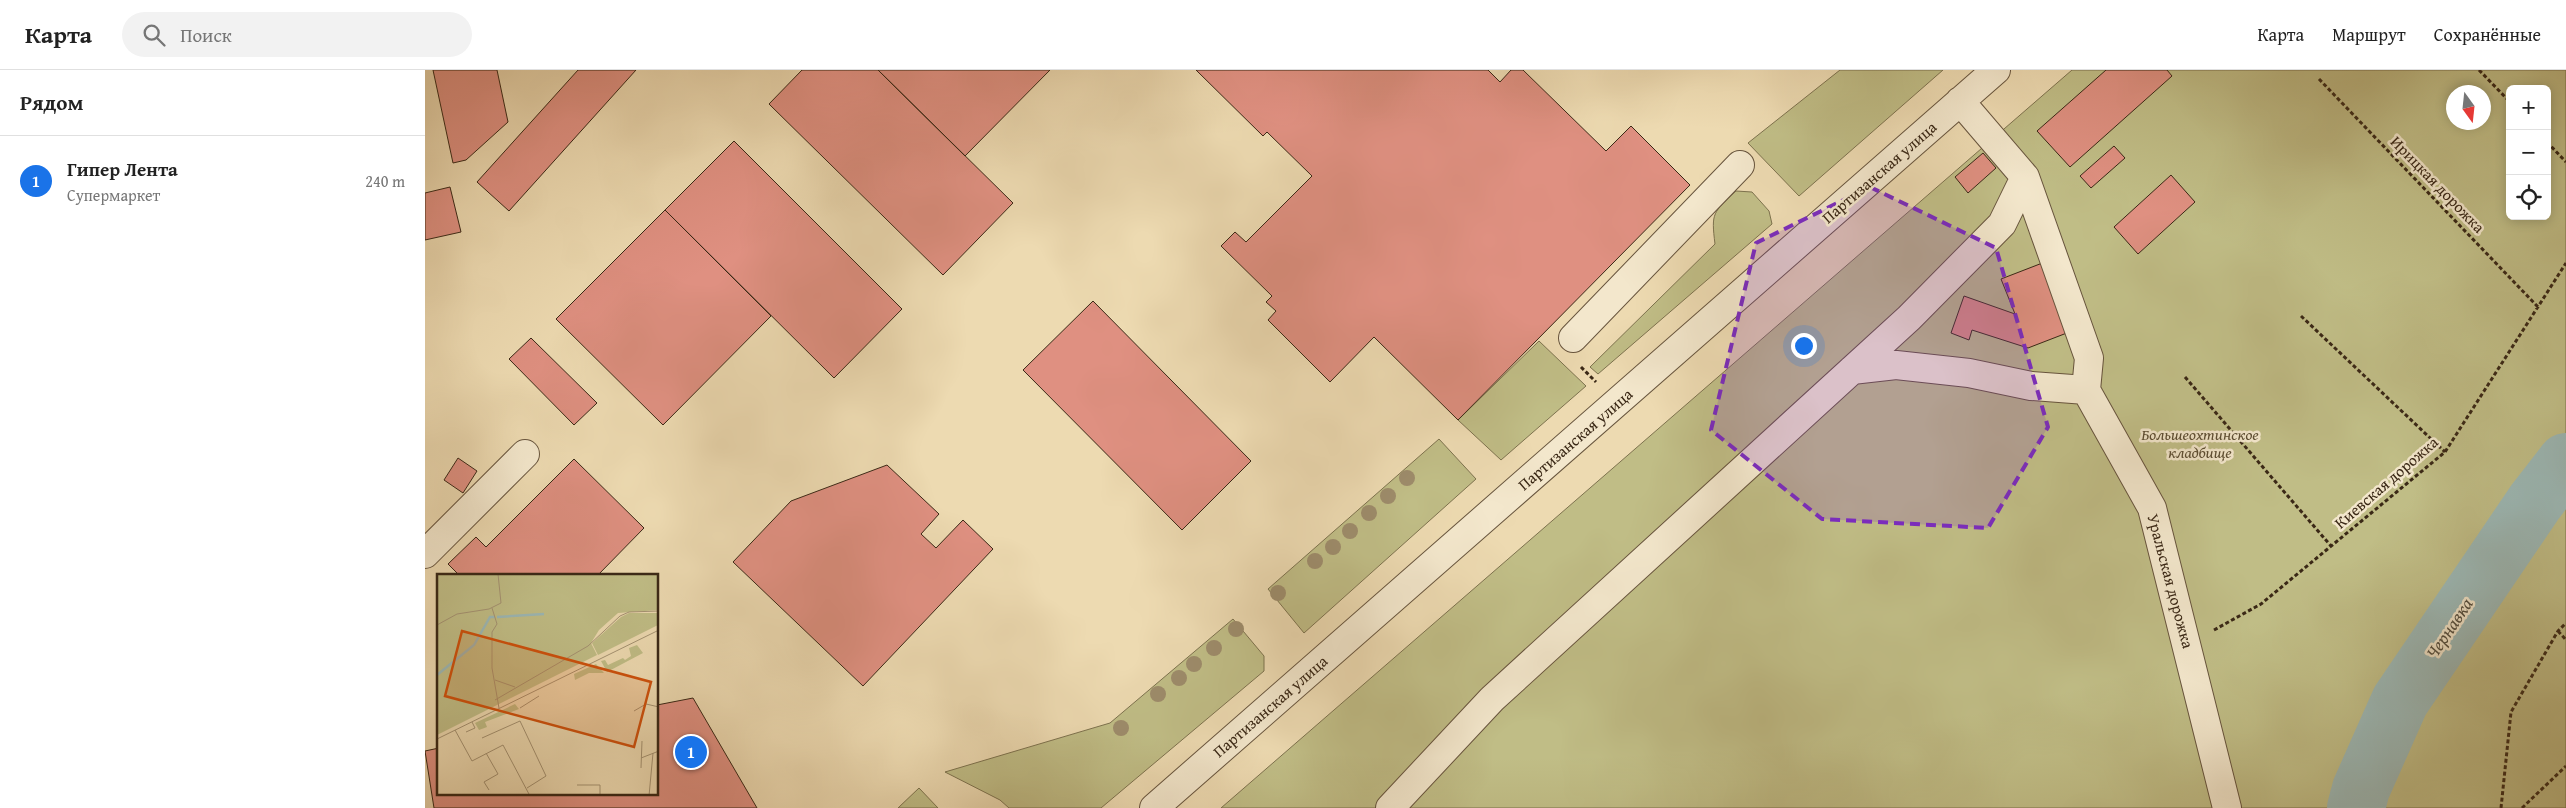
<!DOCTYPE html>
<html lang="ru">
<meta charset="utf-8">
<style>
body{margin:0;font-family:"Gentium Book Plus",serif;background:#f2f2f2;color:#222}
.controls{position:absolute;right:15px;top:15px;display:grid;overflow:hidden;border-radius:8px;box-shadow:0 2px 12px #0003}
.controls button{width:45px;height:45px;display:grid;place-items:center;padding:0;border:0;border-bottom:1px solid #e0e0e0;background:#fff;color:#222;font:25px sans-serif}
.compass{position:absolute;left:2021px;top:15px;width:45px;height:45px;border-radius:50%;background:#fff;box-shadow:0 2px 12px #0003;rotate:165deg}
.you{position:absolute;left:1378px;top:275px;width:18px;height:18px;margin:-12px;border:4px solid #fff;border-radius:50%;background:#1a73e8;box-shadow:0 0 0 8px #1a73e833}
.badge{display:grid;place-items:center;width:32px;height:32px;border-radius:50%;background:#1a73e8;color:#fff;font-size:16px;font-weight:700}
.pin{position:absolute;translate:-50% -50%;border:2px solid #fff;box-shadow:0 1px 5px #0006}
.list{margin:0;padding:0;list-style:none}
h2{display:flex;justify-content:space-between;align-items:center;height:65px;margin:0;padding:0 20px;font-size:21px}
h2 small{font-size:16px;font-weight:400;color:#767676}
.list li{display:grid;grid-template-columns:32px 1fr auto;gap:15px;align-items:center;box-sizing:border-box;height:90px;padding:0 20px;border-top:1px solid #e0e0e0}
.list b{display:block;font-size:19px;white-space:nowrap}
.list p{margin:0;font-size:16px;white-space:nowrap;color:#767676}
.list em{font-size:16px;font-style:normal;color:#767676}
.icon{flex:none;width:28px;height:28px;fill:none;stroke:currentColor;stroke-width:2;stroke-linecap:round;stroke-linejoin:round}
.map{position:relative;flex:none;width:2141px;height:738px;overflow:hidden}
header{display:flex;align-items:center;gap:30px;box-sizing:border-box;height:70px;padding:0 25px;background:#fff;border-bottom:1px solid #e0e0e0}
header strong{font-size:24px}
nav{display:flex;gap:28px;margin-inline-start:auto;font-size:18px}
.search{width:350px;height:45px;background:#f2f2f2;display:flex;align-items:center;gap:12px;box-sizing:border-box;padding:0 18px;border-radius:28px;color:#767676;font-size:19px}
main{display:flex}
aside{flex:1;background:#fff}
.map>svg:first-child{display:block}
.green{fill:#c0bd86;stroke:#7d724e;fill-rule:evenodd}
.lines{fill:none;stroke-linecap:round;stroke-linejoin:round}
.river{stroke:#9cb8b5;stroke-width:58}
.building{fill:#df9081;stroke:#3a2816}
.minor-casing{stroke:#67543d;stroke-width:30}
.path{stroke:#3a2816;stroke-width:3;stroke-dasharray:4 2.5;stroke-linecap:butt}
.minor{stroke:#f3e7cc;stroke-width:28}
.tree{fill:#9d8c6b}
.marked{fill:#7b2cbf;fill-opacity:0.2;stroke:#7b2cbf;stroke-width:4;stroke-dasharray:10 6;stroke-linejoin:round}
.labels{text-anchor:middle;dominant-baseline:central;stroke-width:5;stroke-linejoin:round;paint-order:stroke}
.street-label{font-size:16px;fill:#3a2816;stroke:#f3e7cc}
.park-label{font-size:16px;font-style:italic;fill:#5c4d32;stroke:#f3e7cc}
.water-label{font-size:18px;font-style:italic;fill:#524c3e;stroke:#f3e7cc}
.inset-river{fill:none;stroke:#9cb8b5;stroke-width:2.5}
.inset-road{fill:none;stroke:#a59373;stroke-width:1}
.view{fill:#ce520e;fill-opacity:0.15;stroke:#ce520e;stroke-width:2.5}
.inset-edge{fill:none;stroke:#3a2816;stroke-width:2.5}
</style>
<header>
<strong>Карта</strong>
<div class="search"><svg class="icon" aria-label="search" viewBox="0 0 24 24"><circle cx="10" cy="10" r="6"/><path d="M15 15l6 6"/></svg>Поиск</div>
<nav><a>Карта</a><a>Маршрут</a><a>Сохранённые</a></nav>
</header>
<main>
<aside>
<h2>Рядом<small></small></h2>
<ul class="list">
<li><span class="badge">1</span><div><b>Гипер Лента</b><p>Супермаркет</p></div><em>240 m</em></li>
</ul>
</aside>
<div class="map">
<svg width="2141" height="738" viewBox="0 0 2141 738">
<rect width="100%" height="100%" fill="#eddab1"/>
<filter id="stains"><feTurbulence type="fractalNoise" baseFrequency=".004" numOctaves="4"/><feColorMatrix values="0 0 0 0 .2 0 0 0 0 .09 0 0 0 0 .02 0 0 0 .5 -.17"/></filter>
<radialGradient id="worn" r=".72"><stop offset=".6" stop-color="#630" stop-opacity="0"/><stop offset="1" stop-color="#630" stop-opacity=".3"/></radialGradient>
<!-- green -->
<path class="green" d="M1415 0H1518L1374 126 1323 73Z
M1647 0H2141V738H796ZM2085 19H2122V146H2085ZM2029 22H2058V52H2029Z
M1311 121 1327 122 1344 141 1347 154 1173 304 1165 297 1290 174C1286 142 1288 143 1311 121Z
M1114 271 1161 316 1076 390 1033 350Z
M1014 369 1051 409 879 563 843 519Z
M808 549 839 586V601L676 738H584L575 730 520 702 685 653Z
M494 718 513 738H473Z"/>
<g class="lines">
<!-- river -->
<path class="river" d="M1931 738 1936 719 1975 631 2110 432 2141 392"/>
</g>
<!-- building -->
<path class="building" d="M8 0H72L83 52 41 90 28 93Z
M153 0H211L84 141 52 112Z
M377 0H453L588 133 518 205 344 34Z
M453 0H625L540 86Z
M771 0H1063L1075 12 1086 0H1098L1181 81 1206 56 1265 115 1033 350 949 267 905 312 843 250 851 241 841 232 847 226 796 176 810 162 821 172 887 106 842 62 838 66Z
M1681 0H1742L1747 6 1645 97 1612 61Z
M309 71 477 239 409 308 240 140Z
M1689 76 1700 88 1666 118 1655 106Z
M1558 83 1571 98 1543 123 1530 107Z
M1746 105 1770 132 1713 184 1689 157Z
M25 117 36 162 0 170V123Z
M240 140 346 246 238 355 131 249Z
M1620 192 1647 261 1603 278 1547 260 1544 270 1526 263 1539 226 1590 244 1576 209Z
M668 231 826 391 757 460 598 300Z
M106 268 172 333 149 355 84 289Z
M33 388 52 401 38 423 19 410Z
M149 389 219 458 172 506H35L23 494 51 467 61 477Z
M462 395 514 444 496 464 511 478 538 450 568 479 438 616 308 492 366 431Z
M268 628 332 738H9L0 681 14 678V724H232V635Z"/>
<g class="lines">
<!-- minor casing -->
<g class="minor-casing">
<path id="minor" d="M1535 31 1600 107 1664 288 1661 320 1727 438 1802 738
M1148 268 1315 95
M1427 300 1471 295 1544 303 1606 316 1661 320
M0 484 100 384
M729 738 1571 0
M965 738 1067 629 1484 248 1577 154 1600 107"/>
</g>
<!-- path -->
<path class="path" d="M2054 0 2085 32
M1894 9 2113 237
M2122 72 2141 92
M1876 246 2020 382
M1156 297 1171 312
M1760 307 1906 476
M1789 560 1836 534 2020 382 2141 193
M2133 561 2141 570
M2076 738 2086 642 2133 561 2141 553
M2097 738 2141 696"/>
<!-- minor -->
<use href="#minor" class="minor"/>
</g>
<!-- trees -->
<g class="tree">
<circle cx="982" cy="408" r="8"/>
<circle cx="963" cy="426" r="8"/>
<circle cx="944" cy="443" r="8"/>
<circle cx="925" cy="461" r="8"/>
<circle cx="908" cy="477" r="8"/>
<circle cx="890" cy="491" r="8"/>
<circle cx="853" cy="523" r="8"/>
<circle cx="811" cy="559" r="8"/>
<circle cx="789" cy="578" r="8"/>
<circle cx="769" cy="594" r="8"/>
<circle cx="754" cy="608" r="8"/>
<circle cx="733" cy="624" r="8"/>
<circle cx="696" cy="658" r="8"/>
</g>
<!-- marked area -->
<path class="marked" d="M1445 117 1571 178 1623 357 1563 458 1397 449 1286 360 1331 173Z"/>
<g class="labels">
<!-- street labels -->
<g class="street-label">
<text transform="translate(1454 102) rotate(-41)">Партизанская улица</text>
<text transform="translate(2013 114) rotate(46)">Ирицкая дорожка</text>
<text transform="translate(1150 369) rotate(-41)">Партизанская улица</text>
<text transform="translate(1961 412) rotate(-41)">Киевская дорожка</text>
<text transform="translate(1746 511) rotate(75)">Уральская дорожка</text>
<text transform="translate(845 636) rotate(-41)">Партизанская улица</text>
</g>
<!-- park labels -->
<g class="park-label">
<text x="1775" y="364">Большеохтинское<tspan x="1775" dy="18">кладбище</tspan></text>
</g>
<!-- water labels -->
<g class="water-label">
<text transform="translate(2024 558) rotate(-56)">Чернавка</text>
</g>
</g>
<!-- overview -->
<g transform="translate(12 504)">
<rect width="221" height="221" fill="#eddab1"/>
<path d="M0 0H221V36L181 39 162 56 154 69 160 81 0 161ZM192 39H221V51L161 81 155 69 184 43ZM200 71 206 79 170 98 164 87 168 86 171 91 186 84 188 86 194 82 192 74ZM159 90 167 99H152L138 106 137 100ZM78 130 82 135 48 148 50 153 42 156 38 149Z" fill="#c0bd86"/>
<path class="inset-river" d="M60 43 107 40M0 101 37 71 53 43H58"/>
<path class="inset-road" d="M55 34 60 50 55 58V94L62 134M0 51 20 40 52 35 64 29 61 0M58 106 78 113M58 126 151 72 183 42 192 38 222 37M83 134 102 122M197 137 209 130 222 133M18 156 35 187 66 171 93 222M29 158 38 154 35 148M45 164 83 147 109 202 90 214M0 165 222 56M49 179 61 200 47 208 52 216M204 184 222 177M204 194 205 167M140 211H163V222M212 222 216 179"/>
<path class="view" d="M25 57 214 108 197 173 8 122Z"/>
<rect width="221" height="221" class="inset-edge"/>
</g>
<rect width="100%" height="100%" filter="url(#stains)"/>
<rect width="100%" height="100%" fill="url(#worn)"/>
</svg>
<div class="controls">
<button>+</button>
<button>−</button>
<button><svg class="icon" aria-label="locate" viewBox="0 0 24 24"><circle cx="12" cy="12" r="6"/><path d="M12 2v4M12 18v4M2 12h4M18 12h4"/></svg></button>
</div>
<svg class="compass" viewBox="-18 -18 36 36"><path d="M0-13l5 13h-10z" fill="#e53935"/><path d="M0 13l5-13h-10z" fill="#767676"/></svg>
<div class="you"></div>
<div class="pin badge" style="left:266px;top:682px">1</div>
</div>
</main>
